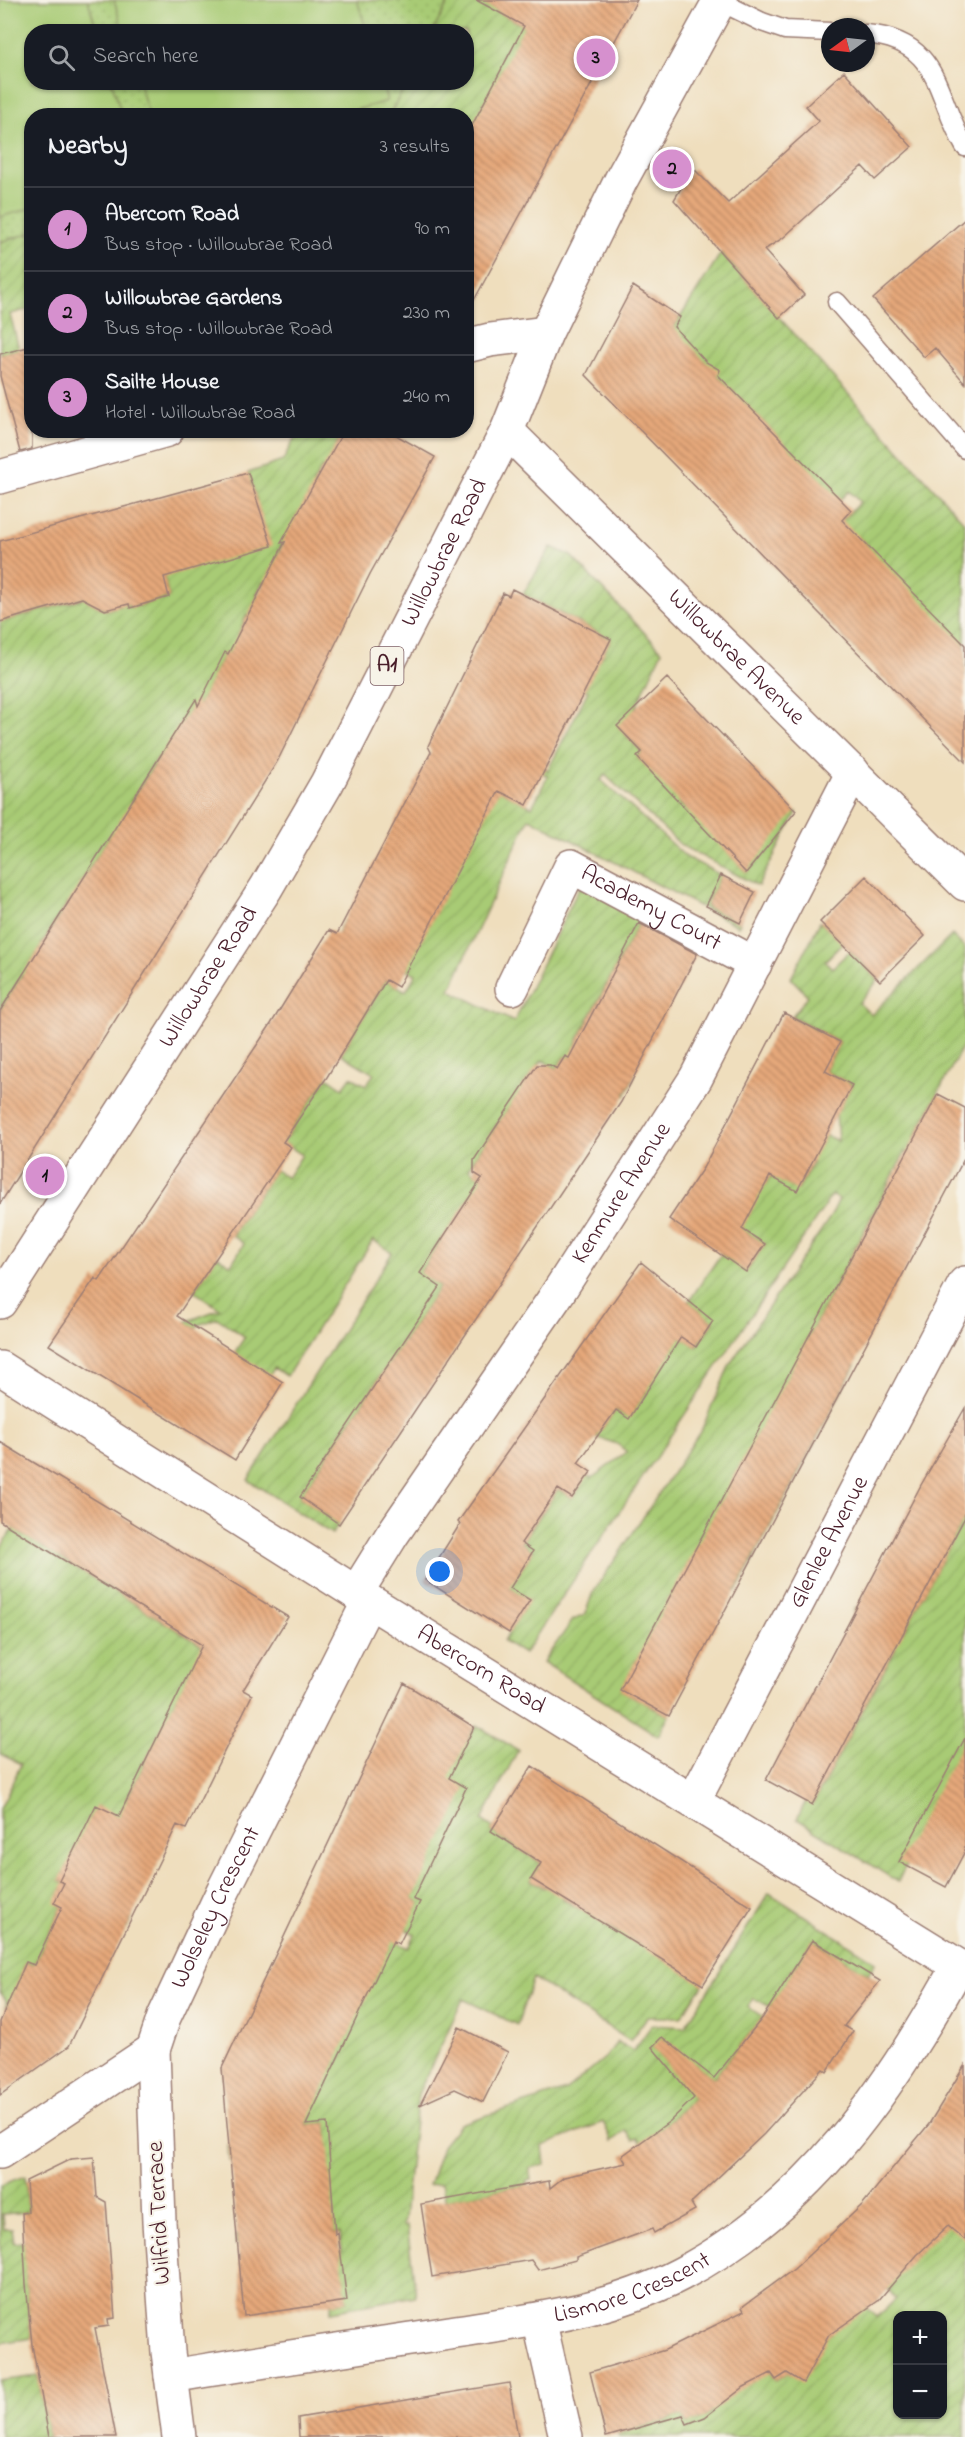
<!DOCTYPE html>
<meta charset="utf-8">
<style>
body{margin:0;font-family:"Indie Flower",sans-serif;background:#242831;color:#f1f3f6}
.controls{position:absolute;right:18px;bottom:18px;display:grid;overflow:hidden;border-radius:12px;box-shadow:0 2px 4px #0004}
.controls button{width:54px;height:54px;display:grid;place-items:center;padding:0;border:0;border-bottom:2px solid #363941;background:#171b24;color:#f1f3f6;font:30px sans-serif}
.compass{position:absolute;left:821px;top:18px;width:54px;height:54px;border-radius:50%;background:#171b24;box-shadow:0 2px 4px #0004;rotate:255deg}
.you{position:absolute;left:440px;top:1572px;width:21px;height:21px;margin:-15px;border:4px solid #fff;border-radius:50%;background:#1a73e8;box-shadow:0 0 0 9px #1a73e833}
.badge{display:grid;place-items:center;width:39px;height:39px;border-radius:50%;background:#d690ce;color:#111;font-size:20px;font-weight:700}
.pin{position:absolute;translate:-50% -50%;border:3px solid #fff;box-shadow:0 2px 6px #0006}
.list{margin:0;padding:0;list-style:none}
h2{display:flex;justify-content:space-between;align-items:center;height:78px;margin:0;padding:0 24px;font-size:26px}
h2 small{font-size:20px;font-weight:400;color:#9ea1a6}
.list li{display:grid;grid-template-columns:39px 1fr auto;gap:18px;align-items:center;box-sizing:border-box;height:84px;padding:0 24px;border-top:2px solid #363941}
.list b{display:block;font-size:22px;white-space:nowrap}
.list p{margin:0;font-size:20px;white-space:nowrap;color:#9ea1a6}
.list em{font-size:20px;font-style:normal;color:#9ea1a6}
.icon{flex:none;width:33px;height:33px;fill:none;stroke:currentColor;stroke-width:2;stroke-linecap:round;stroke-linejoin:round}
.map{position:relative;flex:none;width:965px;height:2437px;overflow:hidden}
.search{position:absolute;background:#171b24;box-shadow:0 2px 4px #0004;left:24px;top:24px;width:450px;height:66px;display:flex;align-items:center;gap:15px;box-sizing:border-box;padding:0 21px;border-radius:24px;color:#9ea1a6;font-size:22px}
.panel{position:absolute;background:#171b24;box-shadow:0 2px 4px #0004;left:24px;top:108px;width:450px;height:330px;border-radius:24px}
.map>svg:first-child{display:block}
.grass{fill:url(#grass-dots);stroke:#797550;stroke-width:1.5}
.garden{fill:url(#garden-furrows);stroke:#797550;stroke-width:1.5;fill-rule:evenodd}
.pitch{fill:#a8cb74;stroke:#797550;stroke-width:1.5}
.building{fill:url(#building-back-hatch)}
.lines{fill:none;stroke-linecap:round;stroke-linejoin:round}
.service-casing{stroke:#9c7e74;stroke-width:21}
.minor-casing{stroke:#9c7e74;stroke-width:36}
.primary-casing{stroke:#9c7e74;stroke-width:36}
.service{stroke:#fff;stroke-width:18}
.minor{stroke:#fff;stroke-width:33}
.primary{stroke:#fff;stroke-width:33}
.labels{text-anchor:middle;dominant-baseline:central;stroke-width:4.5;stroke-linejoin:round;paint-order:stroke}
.shield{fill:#f7f3e8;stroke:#7e5f64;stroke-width:1.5}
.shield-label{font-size:22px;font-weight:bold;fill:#4a1f2b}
.street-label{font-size:24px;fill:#4a1f2b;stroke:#f7f3e8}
</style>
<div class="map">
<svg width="965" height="2437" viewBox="0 0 965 2437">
<defs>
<pattern id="grass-dots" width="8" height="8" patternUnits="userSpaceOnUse" patternTransform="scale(1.5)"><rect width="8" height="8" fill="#a8cb74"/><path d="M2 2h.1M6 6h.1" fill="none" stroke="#92ae65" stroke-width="1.8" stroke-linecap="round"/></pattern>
<pattern id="garden-furrows" width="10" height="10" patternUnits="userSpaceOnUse" patternTransform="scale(1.5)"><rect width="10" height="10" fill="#a8cb74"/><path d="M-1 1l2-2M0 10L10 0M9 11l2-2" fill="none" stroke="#92ae65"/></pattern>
<pattern id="building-back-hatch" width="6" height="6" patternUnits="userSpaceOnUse" patternTransform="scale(1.5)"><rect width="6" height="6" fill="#e5a87a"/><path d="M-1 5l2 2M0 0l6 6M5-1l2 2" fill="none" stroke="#bc8864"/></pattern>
</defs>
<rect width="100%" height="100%" fill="#f7f3e8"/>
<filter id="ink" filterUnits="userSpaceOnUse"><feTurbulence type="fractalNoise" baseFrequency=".0167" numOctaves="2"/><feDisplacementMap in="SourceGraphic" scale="12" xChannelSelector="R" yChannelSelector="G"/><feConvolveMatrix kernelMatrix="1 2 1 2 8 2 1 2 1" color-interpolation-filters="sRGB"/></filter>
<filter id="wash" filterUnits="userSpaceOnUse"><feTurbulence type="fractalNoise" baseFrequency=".008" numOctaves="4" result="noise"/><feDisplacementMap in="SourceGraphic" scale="24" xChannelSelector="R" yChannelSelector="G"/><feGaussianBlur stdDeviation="1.35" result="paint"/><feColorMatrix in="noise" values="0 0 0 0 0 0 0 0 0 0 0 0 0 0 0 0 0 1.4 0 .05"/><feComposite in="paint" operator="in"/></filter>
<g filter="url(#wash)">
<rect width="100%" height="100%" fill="#efdebd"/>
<!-- grass -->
<path class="grass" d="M0 0H450L433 31 32 32V82L407 83 389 115 32 116 31 233 0 242Z"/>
<!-- garden -->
<path class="garden" d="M450 0H506L500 13 539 34 467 137 466 116H389L407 83 466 82V32L433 31Z
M31 233V309L10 314 19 349 0 354V242Z
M721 253 965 523V674L866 544 857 536 836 526 860 502 849 491 831 508 701 388 674 327Z
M324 431H344L337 443 359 455 347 479 322 467 313 483 338 496 284 541 277 555 301 567 288 594 263 582 256 595 281 608 271 627 247 614 240 630 264 643 251 666 225 652 200 704 163 761 158 758 131 801 162 820 113 832 85 875 115 894 98 921 68 902 41 945 46 948 27 978 22 975 0 1011V622L89 597 90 602 105 610 129 604 131 608 169 597 164 577 257 501 248 473 283 461 294 439Z
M551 547 570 555 662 651 624 733 642 752 637 758 684 796 678 802 687 811 694 805 797 812 758 886 682 846 605 775 601 780 686 857 721 875 706 906 740 923 738 926 529 818 450 990 514 1022 580 886 701 948 698 954 639 923 576 1043 635 1074 625 1096 565 1056 557 1069 542 1060 474 1159 469 1169 483 1179 420 1272 440 1287 300 1497 339 1524 332 1534 248 1480 392 1253 373 1240 287 1376 274 1368 266 1382 230 1359 245 1337 217 1318 198 1325 186 1344 169 1328 220 1309 194 1291 217 1256 231 1265 244 1244 232 1235 275 1170 287 1178 302 1155 283 1142 327 1077 343 1088 351 1077 366 1085 374 1074 341 1054 386 980 406 991 416 974 337 934 344 921 413 956 430 755 532 807 548 776 513 758 515 753 548 770 588 691 555 675 600 660 611 639 523 594Z
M820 922 843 943 825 961 832 968 850 951 878 980 859 1003 871 1015 952 935 965 948V1042L914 1138 961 1164 954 1177 905 1152 807 1340 855 1365 741 1582 736 1591 688 1566 621 1690 669 1716 658 1736 543 1662 573 1620 585 1615 592 1594 702 1429 730 1364 831 1216 839 1199 832 1195 524 1654 504 1641 529 1600 500 1581 516 1578 533 1551 522 1543 558 1489 572 1498 588 1475 592 1478 627 1452 617 1444 596 1437 616 1410 629 1418 648 1389 636 1381 670 1330 697 1347 713 1321 687 1304 721 1254 746 1272 765 1244 739 1228 770 1176 798 1190 813 1162 784 1147 797 1123 838 1141 836 1114 852 1085 825 1071 840 1042 792 1016 808 996 791 978Z
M965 1516V1738L898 1882 797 1819 806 1801 813 1804 896 1648 853 1613 856 1607 904 1632Z
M18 1520 20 1533 203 1646 127 1799 141 1806 59 1881 132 1917 126 1929 62 1907 34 1965 26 1962 22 1971 30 1991 6 2008V2000L0 1992V1809L21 1764 0 1754V1549Z
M476 1725 518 1750 482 1820 493 1828 491 1831 541 1863 531 1880 544 1888 555 1872 562 1899 586 1913 596 1898 615 1910 605 1925 618 1933 628 1918 703 1985 681 2017H647L630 2041 533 1978 517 2025 463 1999 418 2094 403 2227 407 2226 416 2296 331 2311V2303L347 2301 325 2252 342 2250 340 2233 236 2244V2236L334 2228 328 2153 229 2161 228 2145 328 2137 327 2123 299 2125 368 1929 409 1948 415 1934 400 1927 419 1902 393 1889 437 1849 346 1805 351 1797 418 1818 458 1736 468 1740Z
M769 1893 876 1962 868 1974 812 1940 771 2007 753 1998 748 2007 763 2017 714 2078 710 2075 691 2094 694 2098 670 2121 641 2143 637 2138 633 2140 626 2131 612 2141 603 2122 543 2146 545 2165 529 2168 531 2180 526 2181 527 2185 445 2200 442 2183 429 2185 442 2146 460 2124 566 2090 606 2057 617 2042 633 2051 652 2025 685 2027Z
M25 2176 28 2212 2 2214 3 2229H12L14 2243 31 2241 26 2278 31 2338 0 2343V2185Z
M965 2220V2437H619L618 2434 683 2415 687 2424 711 2414 708 2405 769 2370 776 2380 787 2373 796 2358 864 2305 877 2317 896 2299 885 2285 917 2255 944 2223ZM898 2316H942V2414H898Z
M38 2376 49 2437H0V2381Z"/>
<!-- pitch -->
<path class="pitch" d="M0 0H88L97 31 32 32V82L112 83 122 115 32 116 31 208 0 217Z
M114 0H357L367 31H123Z
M139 83H382L387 101 338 115H149Z"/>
<g id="blocks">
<!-- building -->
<path class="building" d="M476 0H637L466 315V137L524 26Z
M844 71 912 147 875 180 862 166 783 238 764 250 804 295 779 318 674 200 693 168 728 203 819 121 806 106Z
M965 219V383L935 348 924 357 873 299Z
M633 286 680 317 674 327 706 362 720 370 718 375 851 510 842 520 965 645V762L586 375Z
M32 346V449L20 452 0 376V354Z
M344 430H387L435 457 370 574 277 762 0 1204V1011L196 699 198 706 225 652 228 654 285 542 281 543Z
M248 473 272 546 164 577 169 597 130 608 129 604 105 610 82 598 0 622V541Z
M512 589 611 639 527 805 499 791 398 987 386 980 327 1077 283 1142 291 1147 177 1316 283 1382 235 1460 49 1345 95 1278 99 1281 271 1024 329 930 337 934 431 752 428 746 503 593 509 596Z
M667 678 796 811 746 873 637 757 642 752 617 726Z
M721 875 755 892 740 923 706 906Z
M866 876 925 936 880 981 820 922Z
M639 923 697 954 621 1102 339 1524 300 1497 440 1287 420 1273 482 1178 474 1173V1160L537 1065H550L557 1069 565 1056 569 1058Z
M784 1013 840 1042 825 1071 852 1085 797 1191 770 1176 742 1229 765 1244 746 1272 669 1219 703 1168Z
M938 1094 965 1108V1157L669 1716 620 1690Z
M641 1262 713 1321 696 1347 681 1337 629 1419 616 1410 578 1463 591 1472 572 1498 558 1489 521 1543 533 1551 510 1588 530 1600 509 1633 425 1580 460 1524 458 1522Z
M965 1408V1517L812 1805 766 1780 921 1485Z
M0 1442 288 1617 243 1690 252 1695 186 1829 177 1825 69 2046 0 2095V2022L26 1962 34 1965 62 1907 54 1903 64 1883 59 1881 96 1805 119 1816 202 1645 0 1521Z
M404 1683 474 1727 449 1778 466 1788 413 1899 420 1902 399 1944 393 1941 306 2125 327 2123 335 2234 338 2233 347 2301 244 2316 222 2068Z
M965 1738V1851L946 1887 899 1862Z
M532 1766 752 1907 703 1985 531 1879 541 1863 491 1831Z
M812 1940 880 1981 844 2026 853 2031 827 2072 823 2069 764 2134 691 2203 695 2210 654 2233 652 2229 576 2257V2260L538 2270 531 2260 432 2277 421 2204 549 2181 550 2188 564 2177 626 2163 622 2156 670 2121 694 2098 652 2047 662 2037 714 2078 763 2017Z
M459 2027 508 2052 483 2102 455 2089 420 2105Z
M965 2065V2240L948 2226 917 2255 878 2301 829 2335 803 2383 787 2373 776 2380 771 2373 744 2387 705 2417 687 2424 683 2415 606 2437 590 2372 665 2350 744 2311 742 2307 794 2269 862 2205 929 2124Z
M94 2157 97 2197 106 2202 115 2318 108 2319 109 2326 95 2328 116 2437H49L32 2345 26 2284 22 2213 28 2212 26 2181 71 2159Z
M509 2383 518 2437H299L298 2418Z"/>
</g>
</g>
<g filter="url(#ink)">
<use href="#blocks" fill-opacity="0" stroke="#9c7e74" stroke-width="1.5"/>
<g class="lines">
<!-- service casing -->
<g class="service-casing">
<path id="service" d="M719 1 762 22 785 30 830 32
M866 34C942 41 934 95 965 147
M837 302 965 449"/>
</g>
<!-- minor casing -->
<g class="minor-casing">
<g id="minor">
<path d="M466 346 490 340 546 333"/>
<path id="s1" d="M507 431 965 884"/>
<path d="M0 477 167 430"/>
<path id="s2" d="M512 988 571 866 755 964"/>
<path id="s3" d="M0 1368 369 1601 965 1970"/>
<path id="s4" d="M356 1593 392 1535 554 1299 696 1078 853 772"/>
<path id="s5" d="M694 1800 965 1283"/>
<path d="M0 2152 153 2050"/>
<path d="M539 2319 566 2437"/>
<path id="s6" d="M171 2376C261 2361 352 2348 443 2334 524 2321 607 2313 681 2274 809 2207 890 2090 958 1966"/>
<path id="s7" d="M179 2437 168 2352 159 2222 153 2050 164 2017 223 1891 369 1601"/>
</g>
</g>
<!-- primary casing -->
<g class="primary-casing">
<g id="primary">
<path id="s8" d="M0 1302 266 888 327 783 507 431 546 333 621 180 720 0"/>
</g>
</g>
<!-- service -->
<use href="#service" class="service"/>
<!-- minor -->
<use href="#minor" class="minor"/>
<!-- primary -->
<use href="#primary" class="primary"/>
</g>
</g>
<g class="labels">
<!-- shield labels -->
<rect class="shield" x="370.5" y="647" width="33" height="38" rx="4.5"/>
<g class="shield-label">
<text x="387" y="666">A1</text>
</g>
<!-- street labels -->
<g class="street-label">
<text stroke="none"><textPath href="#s8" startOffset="872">Willowbrae Road</textPath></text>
<text stroke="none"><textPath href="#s1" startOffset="322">Willowbrae Avenue</textPath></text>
<text stroke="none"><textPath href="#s2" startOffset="226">Academy Court</textPath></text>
<text stroke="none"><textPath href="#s8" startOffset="386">Willowbrae Road</textPath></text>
<text stroke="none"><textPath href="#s4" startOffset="480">Kenmure Avenue</textPath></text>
<text stroke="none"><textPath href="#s5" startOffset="291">Glenlee Avenue</textPath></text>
<text stroke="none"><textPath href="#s3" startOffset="568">Abercorn Road</textPath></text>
<text stroke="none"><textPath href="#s7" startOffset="544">Wolseley Crescent</textPath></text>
<text transform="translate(160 2213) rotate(-93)">Wilfrid Terrace</text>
<text stroke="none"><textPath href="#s6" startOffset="471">Lismore Crescent</textPath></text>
</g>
</g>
</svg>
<div class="controls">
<button>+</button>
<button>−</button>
</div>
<svg class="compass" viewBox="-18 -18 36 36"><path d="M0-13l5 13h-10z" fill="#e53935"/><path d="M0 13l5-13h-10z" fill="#9ea1a6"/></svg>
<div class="you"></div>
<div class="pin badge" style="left:45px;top:1176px">1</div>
<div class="pin badge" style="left:672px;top:169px">2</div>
<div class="pin badge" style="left:596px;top:58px">3</div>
<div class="search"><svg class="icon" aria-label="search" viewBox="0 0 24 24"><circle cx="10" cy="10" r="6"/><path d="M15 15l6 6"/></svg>Search here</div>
<section class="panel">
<h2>Nearby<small>3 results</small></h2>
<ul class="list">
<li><span class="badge">1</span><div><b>Abercorn Road</b><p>Bus stop · Willowbrae Road</p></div><em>90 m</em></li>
<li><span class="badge">2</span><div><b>Willowbrae Gardens</b><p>Bus stop · Willowbrae Road</p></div><em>230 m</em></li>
<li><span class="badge">3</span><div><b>Sailte House</b><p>Hotel · Willowbrae Road</p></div><em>240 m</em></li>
</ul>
</section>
</div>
